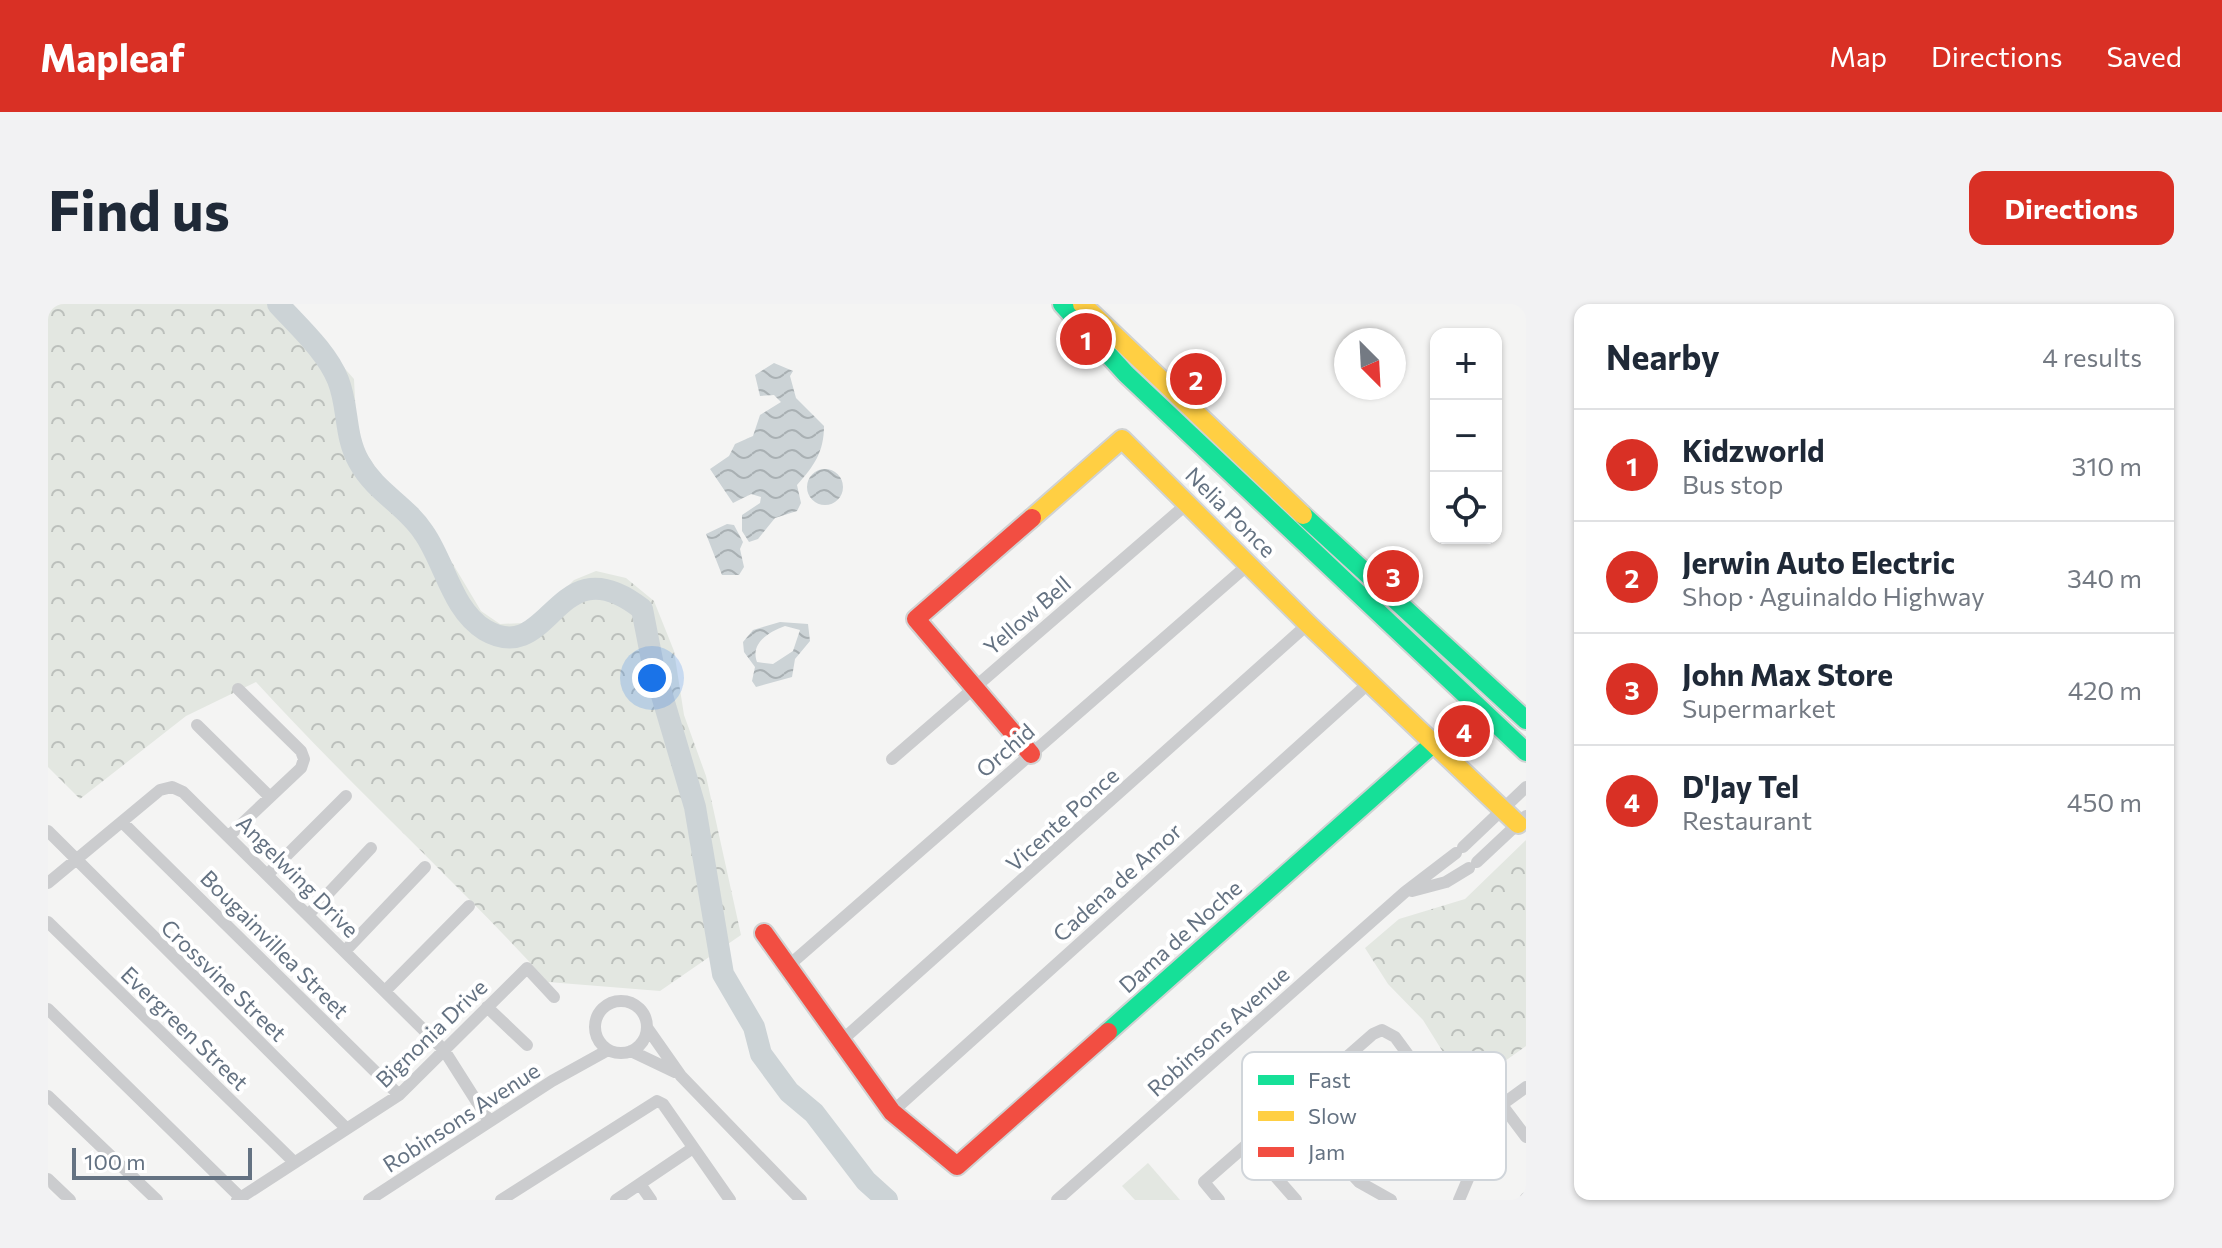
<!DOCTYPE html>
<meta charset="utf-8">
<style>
body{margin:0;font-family:Commissioner,sans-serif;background:#f2f2f3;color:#1f2937}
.controls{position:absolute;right:24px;top:24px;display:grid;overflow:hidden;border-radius:16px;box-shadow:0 2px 6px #0004}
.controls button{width:72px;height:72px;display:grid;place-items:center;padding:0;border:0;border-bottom:2px solid #e0e1e3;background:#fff;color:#1f2937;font:40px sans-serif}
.compass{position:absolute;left:1286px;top:24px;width:72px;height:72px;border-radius:50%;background:#fff;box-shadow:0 2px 6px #0004;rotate:156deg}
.scale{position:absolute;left:24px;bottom:20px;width:180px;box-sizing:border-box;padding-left:8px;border:4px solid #647282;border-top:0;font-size:22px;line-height:28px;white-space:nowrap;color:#647282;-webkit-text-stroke:6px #fff;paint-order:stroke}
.you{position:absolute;left:604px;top:374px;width:28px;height:28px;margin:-20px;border:6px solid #fff;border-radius:50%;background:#1a73e8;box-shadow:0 0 0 12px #1a73e833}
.badge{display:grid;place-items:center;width:52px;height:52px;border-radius:50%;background:#d93025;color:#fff;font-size:26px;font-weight:700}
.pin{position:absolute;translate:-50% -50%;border:4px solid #fff;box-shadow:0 2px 8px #0006}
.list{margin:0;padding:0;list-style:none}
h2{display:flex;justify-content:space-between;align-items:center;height:104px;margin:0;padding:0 32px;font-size:34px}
h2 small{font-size:26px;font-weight:400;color:#747a83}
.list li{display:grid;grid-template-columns:52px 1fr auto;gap:24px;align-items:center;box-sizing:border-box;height:112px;padding:0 32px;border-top:2px solid #e0e1e3}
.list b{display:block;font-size:30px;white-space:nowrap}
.list p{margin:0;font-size:26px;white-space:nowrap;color:#747a83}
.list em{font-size:26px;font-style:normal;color:#747a83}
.icon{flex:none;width:44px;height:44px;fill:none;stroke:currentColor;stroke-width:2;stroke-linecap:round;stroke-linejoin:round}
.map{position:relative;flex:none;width:1478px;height:896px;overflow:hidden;border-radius:16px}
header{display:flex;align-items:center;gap:48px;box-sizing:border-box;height:112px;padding:0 40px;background:#d93025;color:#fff}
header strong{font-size:38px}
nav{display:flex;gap:44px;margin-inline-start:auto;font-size:28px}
.intro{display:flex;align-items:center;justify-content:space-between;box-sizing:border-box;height:192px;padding:0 48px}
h1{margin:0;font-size:56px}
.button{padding:20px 36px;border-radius:16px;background:#d93025;color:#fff;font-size:28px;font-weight:700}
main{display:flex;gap:48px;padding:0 48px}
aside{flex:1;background:#fff;border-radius:16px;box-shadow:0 2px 6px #0004}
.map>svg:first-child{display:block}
.green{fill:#e3e7e1}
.forest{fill:url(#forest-crowns)}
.water{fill:url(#water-waves);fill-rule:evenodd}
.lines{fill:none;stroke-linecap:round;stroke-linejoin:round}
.river{stroke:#ccd3d6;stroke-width:22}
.fast-casing{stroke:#d0d2d2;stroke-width:22}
.slow-casing{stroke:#d0d2d2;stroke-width:22}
.jam-casing{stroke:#d0d2d2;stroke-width:22}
.street{stroke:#cbccce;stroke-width:12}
.fast{stroke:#16e098;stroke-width:18}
.slow{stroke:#ffcf43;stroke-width:18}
.jam{stroke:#f24e42;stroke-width:18}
.labels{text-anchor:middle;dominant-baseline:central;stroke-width:8;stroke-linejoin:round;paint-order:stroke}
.street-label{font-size:22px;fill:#647282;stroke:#fff}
.key{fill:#fff;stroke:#d0d5da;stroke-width:2}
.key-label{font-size:22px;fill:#647282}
</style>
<header>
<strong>Mapleaf</strong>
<nav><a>Map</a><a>Directions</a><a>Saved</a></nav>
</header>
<div class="intro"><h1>Find us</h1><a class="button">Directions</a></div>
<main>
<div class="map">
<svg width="1478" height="896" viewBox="0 0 1478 896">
<defs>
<pattern id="forest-crowns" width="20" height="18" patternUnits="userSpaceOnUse" patternTransform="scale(2)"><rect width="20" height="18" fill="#e3e7e1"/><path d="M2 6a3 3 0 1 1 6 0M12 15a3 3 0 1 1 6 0" fill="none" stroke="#bcc0bc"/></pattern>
<pattern id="water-waves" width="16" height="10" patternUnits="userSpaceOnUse" patternTransform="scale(2)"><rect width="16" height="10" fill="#ccd3d6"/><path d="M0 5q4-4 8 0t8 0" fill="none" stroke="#a9b0b3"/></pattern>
</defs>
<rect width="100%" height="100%" fill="#f4f4f3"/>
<!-- green -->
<path class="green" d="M1100 859 1132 896H1087L1074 882Z"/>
<!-- forest -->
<path class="forest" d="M0 0H240L306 75 309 135 339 181 381 220 433 307 452 320 476 319 501 301 526 276 548 267 578 274 606 297 626 347 636 411 658 472 693 631 612 687 500 678C406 575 302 481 208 378L138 412 32 495 0 463Z
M1478 536V742L1418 785 1375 716 1340 680 1317 644 1351 615 1417 595Z"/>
<!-- water -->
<path class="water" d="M726 59 745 67 742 72 748 94 776 122C776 148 766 162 749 181L753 199 749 207 727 214 710 235 701 238 694 227V211L712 199 713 193 703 190 685 199 662 165 681 152 687 140 705 132 712 111 733 98 726 91 712 92 707 71Z
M759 183a18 18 0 1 1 36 0a18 18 0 1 1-36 0Z
M679 220 686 221 695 238 692 245 696 263 691 271H674L658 230Z
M732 318 760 320 762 337 747 355 744 373 708 383 704 377 707 363 696 348 695 338 705 326ZM737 322 752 326 745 347 725 360 709 358C702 339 721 328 737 322Z"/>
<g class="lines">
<!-- river -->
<path class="river" d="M230 0C250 22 279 48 290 76 301 103 296 132 311 158 328 189 358 201 376 229 397 259 404 306 437 326 504 365 507 237 594 305L605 361 647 503 675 670 706 723 713 750 741 788 766 809 818 877 839 896"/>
<!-- fast casing -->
<g class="fast-casing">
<path id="fast" d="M1014 0 1078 70 1478 448
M1255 211 1478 416
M1060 728 1387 438"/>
</g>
<!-- slow casing -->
<g class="slow-casing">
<path id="slow" d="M1034 0 1255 211
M984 214 1074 135 1260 320 1470 520"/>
</g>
<!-- jam casing -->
<g class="jam-casing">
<path id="jam" d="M983 450 868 315 984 214
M716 629 844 808 909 862 1060 728"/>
</g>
<!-- street -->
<path class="street" d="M149 421 222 493
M844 455 1140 199
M74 518 351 791
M0 527 298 824
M182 531 253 464 256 455 253 447 190 385
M1415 543 1478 483
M1429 558 1478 512
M219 571 298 492
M0 579 112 486 124 483 135 488 396 746 441 817
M1364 587 1398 578 1421 564
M260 611 323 544
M0 618 246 858
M297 647 377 563
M739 663 1201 260
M338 686 421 602
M547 723a26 26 0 1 1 52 0a26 26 0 1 1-52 0Z
M439 703 479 741
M0 705 193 894
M600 725 633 772 753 896
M792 738 1260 320
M583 747 627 768
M1288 764 1352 836 1423 868
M0 792 109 896
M1454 801 1478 833
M1243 804 1311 878 1343 896
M844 808 1321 379
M1435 810 1445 807 1478 783
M1199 840 1248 896
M0 875 22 896
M592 880 603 896
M189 896 351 791 479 664 506 693
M321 896 504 777 560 746
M453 896 609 797 615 800 682 896
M568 896 645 844
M1009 896 1357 588 1408 549
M1171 896 1156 878 1325 730 1334 726 1347 733 1386 786 1435 810
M1411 896 1423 868 1435 810
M1477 896 1478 894"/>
<!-- fast -->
<use href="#fast" class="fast"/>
<!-- slow -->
<use href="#slow" class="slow"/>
<!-- jam -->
<use href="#jam" class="jam"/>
</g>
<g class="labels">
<!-- street labels -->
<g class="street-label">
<text transform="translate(1183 208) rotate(45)">Nelia Ponce</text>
<text transform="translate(979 311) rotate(-41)">Yellow Bell</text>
<text transform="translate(957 446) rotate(-41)">Orchid</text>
<text transform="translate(1014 515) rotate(-42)">Vicente Ponce</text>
<text transform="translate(250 572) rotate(45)">Angelwing Drive</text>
<text transform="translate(1069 578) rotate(-42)">Cadena de Amor</text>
<text transform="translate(1132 632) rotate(-42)">Dama de Noche</text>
<text transform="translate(227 640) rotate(45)">Bougainvillea Street</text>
<text transform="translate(176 676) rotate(44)">Crossvine Street</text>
<text transform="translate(137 724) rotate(44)">Evergreen Street</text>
<text transform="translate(1170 727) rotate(-42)">Robinsons Avenue</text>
<text transform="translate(383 729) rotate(-44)">Bignonia Drive</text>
<text transform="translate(413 813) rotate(-33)">Robinsons Avenue</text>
</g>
</g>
<!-- legend -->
<rect x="1194" y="748" width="264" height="128" rx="12" class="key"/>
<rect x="1210" y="771" width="36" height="10" fill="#16e098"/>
<rect x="1210" y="807" width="36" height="10" fill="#ffcf43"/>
<rect x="1210" y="843" width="36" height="10" fill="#f24e42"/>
<g class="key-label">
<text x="1260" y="784">Fast</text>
<text x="1260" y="820">Slow</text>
<text x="1260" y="856">Jam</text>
</g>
</svg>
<div class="controls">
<button>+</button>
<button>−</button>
<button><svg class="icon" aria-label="locate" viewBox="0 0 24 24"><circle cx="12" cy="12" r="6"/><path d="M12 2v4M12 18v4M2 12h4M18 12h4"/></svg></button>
</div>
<svg class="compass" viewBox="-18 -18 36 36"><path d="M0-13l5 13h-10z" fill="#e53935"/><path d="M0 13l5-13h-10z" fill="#747a83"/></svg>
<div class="scale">100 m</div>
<div class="you"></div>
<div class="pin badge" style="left:1038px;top:35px">1</div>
<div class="pin badge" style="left:1148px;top:75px">2</div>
<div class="pin badge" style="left:1345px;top:272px">3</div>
<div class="pin badge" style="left:1416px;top:427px">4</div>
</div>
<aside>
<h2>Nearby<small>4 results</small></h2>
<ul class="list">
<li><span class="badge">1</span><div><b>Kidzworld</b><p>Bus stop</p></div><em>310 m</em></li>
<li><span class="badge">2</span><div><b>Jerwin Auto Electric</b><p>Shop · Aguinaldo Highway</p></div><em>340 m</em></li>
<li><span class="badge">3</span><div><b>John Max Store</b><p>Supermarket</p></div><em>420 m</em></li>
<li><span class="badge">4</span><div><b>D'Jay Tel</b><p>Restaurant</p></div><em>450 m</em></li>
</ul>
</aside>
</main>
